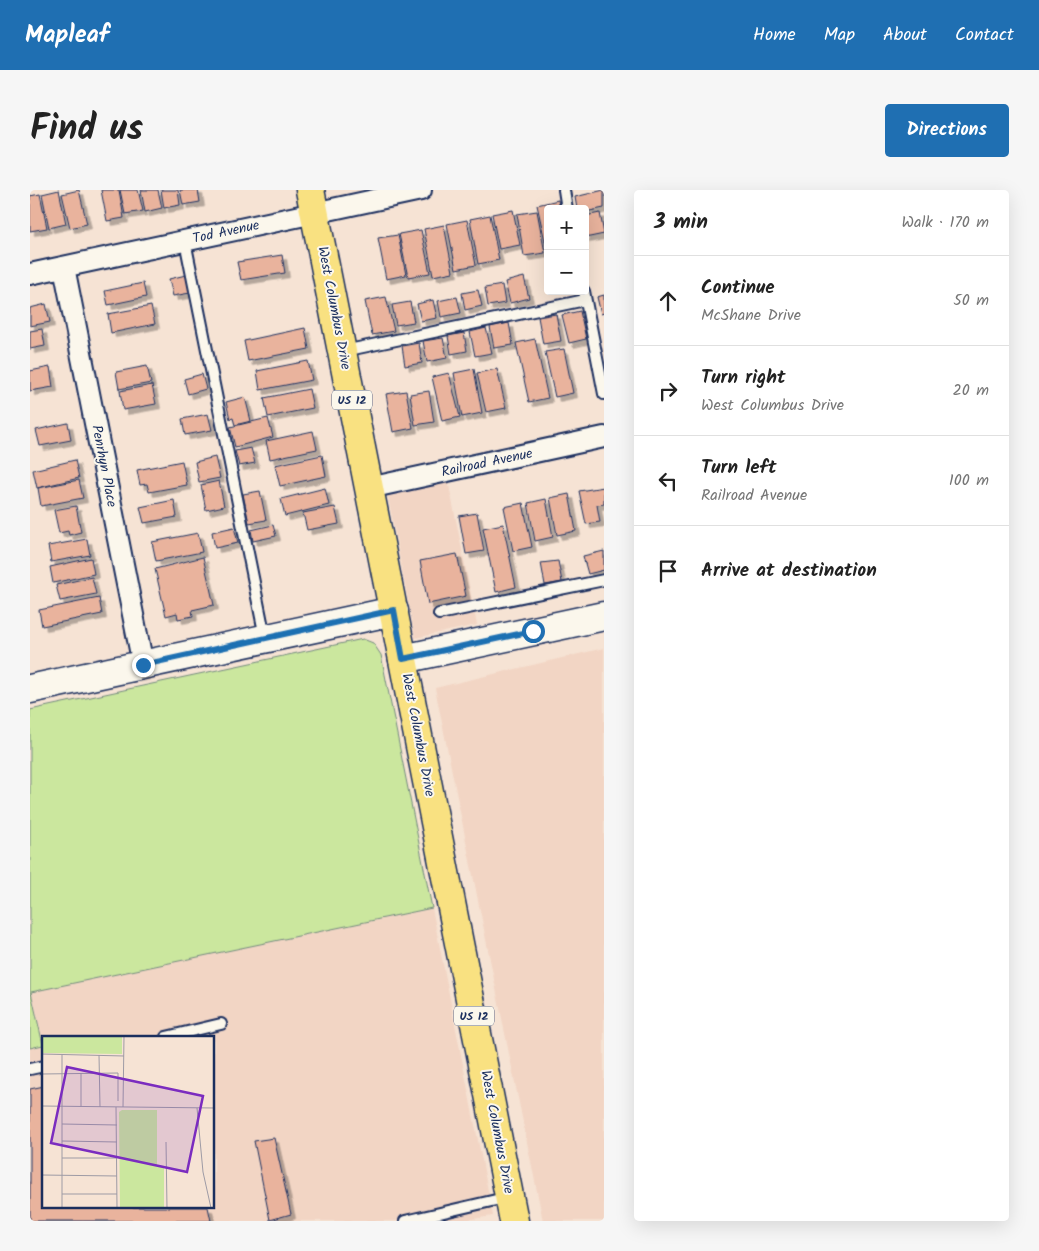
<!DOCTYPE html>
<meta charset="utf-8">
<style>
body{margin:0;font-family:Kalam,sans-serif;background:#f6f6f6;color:#222}
.controls{position:absolute;right:15px;top:15px;display:grid;overflow:hidden;border-radius:5px;box-shadow:0 5px 20px #0002}
.controls button{width:45px;height:45px;display:grid;place-items:center;padding:0;border:0;border-bottom:1px solid #e0e0e0;background:#fff;color:#222;font:25px sans-serif}
.stop{position:absolute;width:15px;height:15px;margin:-11px;border:4px solid #1f6fb2;border-radius:50%;background:#fff}
.stop.end{background:#1f6fb2;border-color:#fff;box-shadow:0 1px 5px #0008}
.list{margin:0;padding:0;list-style:none}
h2{display:flex;justify-content:space-between;align-items:center;height:65px;margin:0;padding:0 20px;font-size:21px}
h2 small{font-size:16px;font-weight:400;color:#767676}
.list li{display:grid;grid-template-columns:32px 1fr auto;gap:15px;align-items:center;box-sizing:border-box;height:90px;padding:0 20px;border-top:1px solid #e0e0e0}
.list b{display:block;font-size:19px;white-space:nowrap}
.list p{margin:0;font-size:16px;white-space:nowrap;color:#767676}
.list em{font-size:16px;font-style:normal;color:#767676}
.icon{flex:none;width:28px;height:28px;fill:none;stroke:currentColor;stroke-width:2;stroke-linecap:round;stroke-linejoin:round}
.map{position:relative;flex:none;width:574px;height:1031px;overflow:hidden;border-radius:5px}
header{display:flex;align-items:center;gap:30px;box-sizing:border-box;height:70px;padding:0 25px;background:#1f6fb2;color:#fff}
header strong{font-size:24px}
nav{display:flex;gap:28px;margin-inline-start:auto;font-size:18px}
.intro{display:flex;align-items:center;justify-content:space-between;box-sizing:border-box;height:120px;padding:0 30px}
h1{margin:0;font-size:35px}
.button{padding:12px 22px;border-radius:5px;background:#1f6fb2;color:#fff;font-size:18px;font-weight:700}
main{display:flex;gap:30px;padding:0 30px}
aside{flex:1;background:#fff;border-radius:5px;box-shadow:0 5px 20px #0002}
.map>svg:first-child{display:block}
.built{fill:#f2d5c4;fill-rule:evenodd}
.green{fill:#cbe79e;stroke:#738b7e}
.building{fill:#e9b39d;stroke:#1b2f5e;filter:url(#shadow)}
.lines{fill:none;stroke-linecap:round;stroke-linejoin:round}
.lane-casing{stroke:#1b2f5e;stroke-width:14}
.street-casing{stroke:#1b2f5e;stroke-width:24}
.secondary-casing{stroke:#1b2f5e;stroke-width:31}
.primary-casing{stroke:#1b2f5e;stroke-width:31}
.lane{stroke:#fbf7ec;stroke-width:10}
.street{stroke:#fbf7ec;stroke-width:20}
.secondary{stroke:#fbf7ec;stroke-width:28}
.primary{stroke:#f9e181;stroke-width:28}
.route{stroke:#1f6fb2;stroke-width:6}
.labels{text-anchor:middle;dominant-baseline:central;stroke-width:4;stroke-linejoin:round;paint-order:stroke}
.shield{fill:#fbf7ec;stroke:#5e6b89;stroke-width:1}
.shield-label{font-size:12px;font-weight:bold;fill:#1b2f5e}
.street-label{font-size:14px;fill:#1b2f5e;stroke:#fbf7ec}
.inset-road{fill:none;stroke:#9e9ba5;stroke-width:1}
.view{fill:#7b2cbf;fill-opacity:0.15;stroke:#7b2cbf;stroke-width:2.5}
.inset-edge{fill:none;stroke:#1b2f5e;stroke-width:2.5}
</style>
<header>
<strong>Mapleaf</strong>
<nav><a>Home</a><a>Map</a><a>About</a><a>Contact</a></nav>
</header>
<div class="intro"><h1>Find us</h1><a class="button">Directions</a></div>
<main>
<div class="map">
<svg width="574" height="1031" viewBox="0 0 574 1031">
<defs>
<filter id="shadow"><feDropShadow dx="4.5" dy="4.5" stdDeviation="0" flood-color="#0004"/></filter>
</defs>
<rect width="100%" height="100%" fill="#f6e3d4"/>
<filter id="ink" filterUnits="userSpaceOnUse"><feTurbulence type="fractalNoise" baseFrequency=".02" numOctaves="2"/><feDisplacementMap in="SourceGraphic" scale="10" xChannelSelector="R" yChannelSelector="G"/><feConvolveMatrix kernelMatrix="1 2 1 2 8 2 1 2 1" color-interpolation-filters="sRGB"/></filter>
<g filter="url(#ink)">
<!-- built -->
<path class="built" d="M418 290 447 435 385 448 357 302Z
M574 458V1031H513L405 498Z
M402 718 463 1026 429 1031H0V858L13 855 1 802ZM14 847H184V1017H14Z"/>
<!-- green -->
<path class="green" d="M333 449 343 453 351 465 402 718 1 802 13 855 0 858V520Z"/>
<!-- building -->
<path class="building" d="M29 0 36 34 19 38 12 4Z
M49 0 57 34 40 38 32 4Z
M71 0H89L94 28 77 31Z
M90 0H108L113 21 95 24Z
M111 0H128L132 18 115 22Z
M131 0H148L150 15 134 18Z
M150 0H168L170 12 153 15Z
M574 0V18L555 22V19H547L545 7Z
M10 4 17 38 0 41V6Z
M528 10 530 19H518L517 60 507 15Z
M483 20 490 55 469 59 462 24Z
M507 21 515 63 494 66 487 24Z
M570 23 574 44 555 48V26Z
M460 25 469 70 448 74 440 29Z
M437 30 446 75 426 79 417 34Z
M414 35 423 82 403 86 394 39Z
M391 40 400 83 378 87 369 44Z
M368 45 376 85 356 89 348 48Z
M252 65 255 83 211 90 207 72Z
M156 85 160 103 143 106 139 89Z
M494 87 499 108 480 113 475 92Z
M113 93 116 107 78 115 75 101Z
M472 95 475 113 458 116 455 98Z
M448 100 452 116 435 120 432 103Z
M574 105V123L571 124 567 107Z
M356 107 364 141 342 145 335 111Z
M427 107 431 123 411 127 408 111Z
M403 110 407 128 391 131 387 114Z
M380 112 384 132 366 135 362 115Z
M16 114 20 132 0 136V118Z
M121 116 125 134 81 143 78 124Z
M550 121 556 149 539 153 532 125Z
M526 124 531 151 513 154 508 127Z
M479 133 483 155 464 158 460 137Z
M275 138 279 159 218 171 214 151Z
M456 138 462 163 445 166 440 142Z
M12 139 15 156 0 159V141Z
M434 143 437 161 421 164 418 146Z
M413 148 417 168 397 172 393 151Z
M505 149 518 208 499 212 486 153Z
M389 153 392 173 375 176 372 156Z
M534 159 543 203 525 207 515 162Z
M278 171 282 190 230 200 227 181Z
M117 176 121 193 89 199 86 182Z
M20 177 23 197 0 201V181Z
M444 179 452 223 432 227 424 183Z
M467 179 476 218 456 222 447 183Z
M419 183 430 227 412 231 402 187Z
M172 184 176 199 158 204 154 189Z
M122 195 126 214 93 220 90 201Z
M279 199 283 218 238 227 234 208Z
M376 201 383 238 363 242 356 204Z
M399 201 404 232 385 235 380 204Z
M215 207 221 231 205 235 203 228 200 229 196 212Z
M178 224 182 240 155 245 152 229Z
M238 228 243 247 205 257 200 237Z
M38 233 41 250 10 256 6 240Z
M283 241 287 259 240 269 236 251Z
M221 258 225 273 209 276 205 261Z
M292 265 296 286 250 296 245 275Z
M185 267 190 288 169 292 165 272Z
M45 270 49 288 7 298 3 280Z
M152 271 157 295 119 302 117 294 110 295 107 280Z
M49 290 53 308 11 316 8 298Z
M189 291 194 316 176 320 171 295Z
M574 297V314L567 315 570 332 556 334 549 301Z
M295 298 299 315 255 326 251 309Z
M230 301 236 330 219 333 213 304Z
M539 304 546 341 527 345 520 308Z
M516 309 523 347 505 351 498 313Z
M144 310 147 327 114 333 110 317Z
M493 313 502 357 483 361 474 317Z
M46 316 51 342 39 345 38 341 29 343 24 320Z
M305 317 309 334 277 340 273 323Z
M447 323 454 361 436 364 429 326Z
M473 334 486 397 466 402 453 338Z
M243 335 246 346 223 351 221 340Z
M204 337 208 353 185 358 182 342Z
M168 343 172 362 126 371 122 352Z
M57 349 60 365 21 372 18 356Z
M574 361V380L558 384 553 366Z
M427 364 436 406 398 414 390 371Z
M173 367 184 415 162 420 163 426 148 429 147 423 136 426 125 379Z
M61 368 64 384 23 393 20 377Z
M528 371 532 392 515 395 511 373Z
M62 387 66 404 30 411 26 395Z
M69 408 72 424 12 436 9 420Z
M14 896V1017H178L181 1031H0V899Z
M244 948 261 1024 240 1030 224 951Z"/>
<g class="lines">
<!-- lane casing -->
<g class="lane-casing">
<path id="lane" d="M534 0 537 19
M155 51 235 447
M554 101 574 204
M314 161 555 110
M409 424 574 390
M136 847 191 834
M0 879 14 876
M375 1031 479 1007"/>
</g>
<!-- street casing -->
<g class="street-casing">
<path id="street" d="M34 77 113 475
M0 84 391 0
M339 298 574 247"/>
</g>
<!-- secondary casing -->
<g class="secondary-casing">
<path id="secondary" d="M373 469 574 426
M0 499 364 421"/>
</g>
<!-- primary casing -->
<g class="primary-casing">
<path id="primary" d="M280 0 484 1031"/>
</g>
<!-- lane -->
<use href="#lane" class="lane"/>
<!-- street -->
<use href="#street" class="street"/>
<!-- secondary -->
<use href="#secondary" class="secondary"/>
<!-- primary -->
<use href="#primary" class="primary"/>
</g>
</g>
<g class="lines" filter="url(#ink)">
<!-- route -->
<path class="route" d="M113 475 364 420 373 469 503 441"/>
</g>
<g class="labels">
<!-- shield labels -->
<g class="shield">
<rect x="302" y="200.5" width="40" height="19" rx="4"/>
<rect x="424" y="816.5" width="40" height="19" rx="4"/>
</g>
<g class="shield-label">
<text x="322" y="210">US 12</text>
<text x="444" y="826">US 12</text>
</g>
<!-- street labels -->
<g class="street-label">
<text transform="translate(196 42) rotate(-12)">Tod Avenue</text>
<text transform="translate(304 118) rotate(79)">West Columbus Drive</text>
<text transform="translate(457 273) rotate(-12)">Railroad Avenue</text>
<text transform="translate(74 276) rotate(79)">Penrhyn Place</text>
<text transform="translate(388 545) rotate(79)">West Columbus Drive</text>
<text transform="translate(467 942) rotate(79)">West Columbus Drive</text>
</g>
</g>
<!-- overview -->
<g transform="translate(12 846)">
<rect width="172" height="172" fill="#f6e3d4"/>
<path d="M0 0H80V18L0 17ZM80 74H115V129L122 130V172H78L77 76Z" fill="#cbe79e"/>
<path class="inset-road" d="M0 18 82 20M20 19V172M57 19 58 71M0 38 76 37V65M0 70 173 72M39 71V37M74 71 75 172M81 71 82 0M155 72 161 136 169 172M20 88 75 89M20 105 75 106M124 106 125 172M20 122H75M0 139 75 140M20 158H75"/>
<path class="view" d="M25 31 161 60 145 136 9 107Z"/>
<rect width="172" height="172" class="inset-edge"/>
</g>
</svg>
<div class="controls">
<button>+</button>
<button>−</button>
</div>
<div class="stop" style="left:503px;top:441px"></div>
<div class="stop end" style="left:113px;top:475px"></div>
</div>
<aside>
<h2>3 min<small>Walk · 170 m</small></h2>
<ul class="list">
<li><svg class="icon" aria-label="ahead" viewBox="0 0 24 24"><path d="M12 20V5M6 11l6-6 6 6"/></svg><div><b>Continue</b><p>McShane Drive</p></div><em>50 m</em></li>
<li><svg class="icon" aria-label="right" viewBox="0 0 24 24"><path d="M7 20v-9h11M14 6l5 5-5 5"/></svg><div><b>Turn right</b><p>West Columbus Drive</p></div><em>20 m</em></li>
<li><svg class="icon" aria-label="left" viewBox="0 0 24 24"><path d="M17 20v-9H6M10 6l-5 5 5 5"/></svg><div><b>Turn left</b><p>Railroad Avenue</p></div><em>100 m</em></li>
<li><svg class="icon" aria-label="arrive" viewBox="0 0 24 24"><path d="M6 21V4h12l-3 4 3 4H6"/></svg><div><b>Arrive at destination</b></div></li>
</ul>
</aside>
</main>
